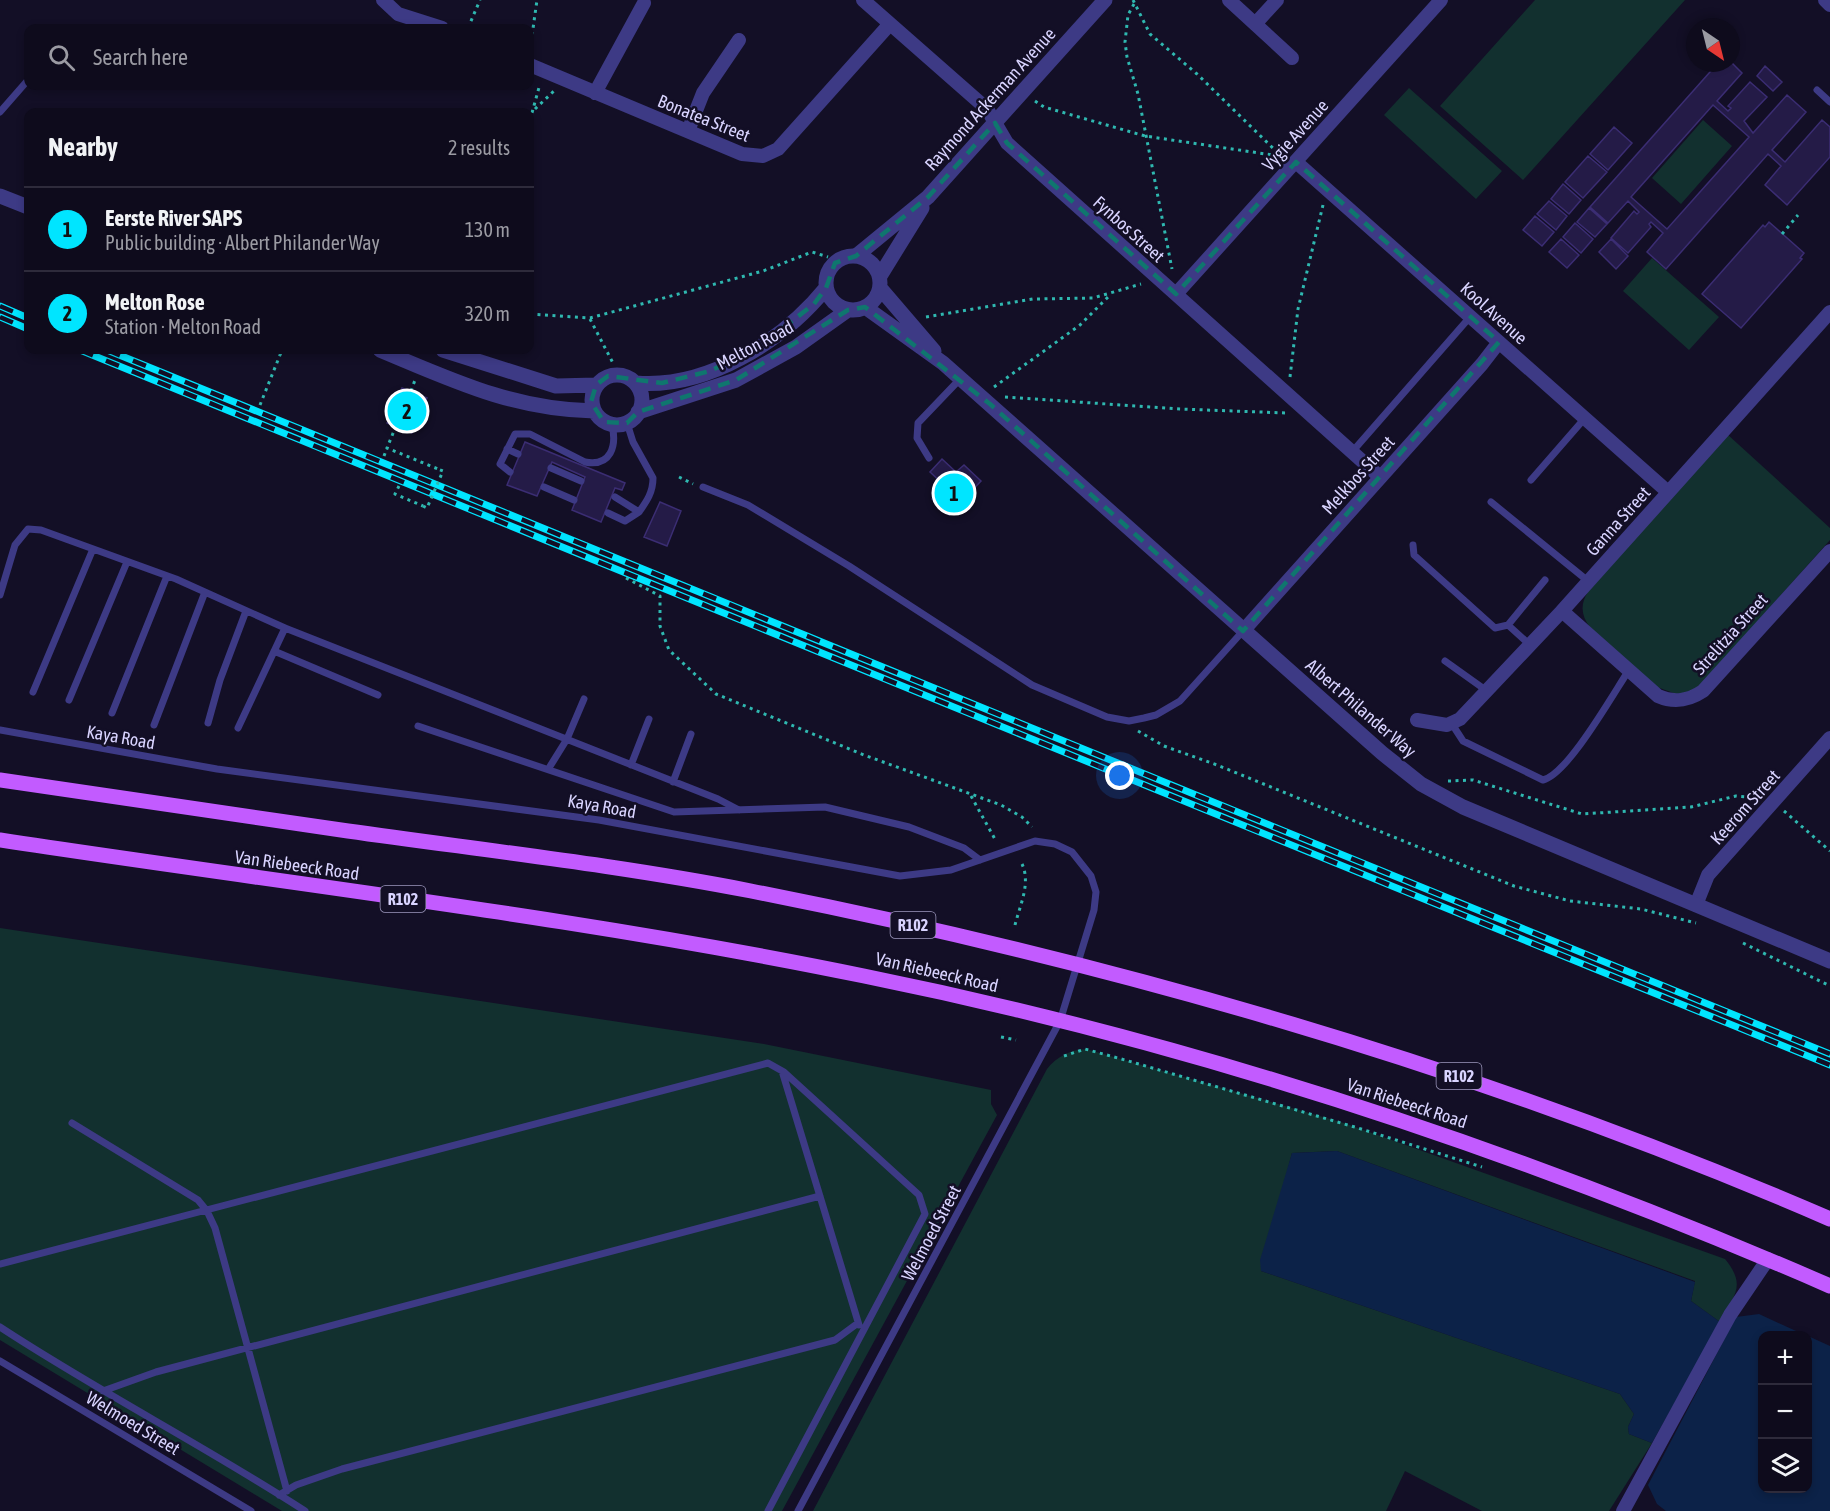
<!DOCTYPE html>
<meta charset="utf-8">
<style>
body{margin:0;font-family:"Asap Condensed",sans-serif;background:#1c1929;color:#f1f3f6}
.controls{position:absolute;right:18px;bottom:18px;display:grid;overflow:hidden;border-radius:12px;box-shadow:0 3px 9px #0003}
.controls button{width:54px;height:54px;display:grid;place-items:center;padding:0;border:0;border-bottom:2px solid #2e2b3b;background:#0e0b1c;color:#f1f3f6;font:30px sans-serif}
.compass{position:absolute;left:1686px;top:18px;width:54px;height:54px;border-radius:50%;background:#0e0b1c;box-shadow:0 3px 9px #0003;rotate:145deg}
.you{position:absolute;left:1120px;top:776px;width:21px;height:21px;margin:-15px;border:4px solid #fff;border-radius:50%;background:#1a73e8;box-shadow:0 0 0 9px #1a73e833}
.badge{display:grid;place-items:center;width:39px;height:39px;border-radius:50%;background:#00e5ff;color:#111;font-size:20px;font-weight:700}
.pin{position:absolute;translate:-50% -50%;border:3px solid #fff;box-shadow:0 2px 6px #0006}
.list{margin:0;padding:0;list-style:none}
h2{display:flex;justify-content:space-between;align-items:center;height:78px;margin:0;padding:0 24px;font-size:26px}
h2 small{font-size:20px;font-weight:400;color:#9b9ba3}
.list li{display:grid;grid-template-columns:39px 1fr auto;gap:18px;align-items:center;box-sizing:border-box;height:84px;padding:0 24px;border-top:2px solid #2e2b3b}
.list b{display:block;font-size:22px;white-space:nowrap}
.list p{margin:0;font-size:20px;white-space:nowrap;color:#9b9ba3}
.list em{font-size:20px;font-style:normal;color:#9b9ba3}
.icon{flex:none;width:33px;height:33px;fill:none;stroke:currentColor;stroke-width:2;stroke-linecap:round;stroke-linejoin:round}
.map{position:relative;flex:none;width:1830px;height:1511px;overflow:hidden}
.search{position:absolute;background:#0e0b1c;box-shadow:0 3px 9px #0003;left:24px;top:24px;width:510px;height:66px;display:flex;align-items:center;gap:15px;box-sizing:border-box;padding:0 21px;border-radius:12px;color:#9b9ba3;font-size:22px}
.panel{position:absolute;background:#0e0b1c;box-shadow:0 3px 9px #0003;left:24px;top:108px;width:510px;height:246px;border-radius:12px}
.map>svg:first-child{display:block}
.green{fill:#12302f}
.water{fill:#0c2248}
.building{fill:#241b47;stroke:#3b2d73;stroke-width:1.5;fill-rule:evenodd}
.lines{fill:none;stroke-linecap:round;stroke-linejoin:round}
.path{stroke:#2fb8b0;stroke-width:3;stroke-dasharray:3 4.5;stroke-linecap:butt}
.service{stroke:#3d3a85;stroke-width:7}
.minor{stroke:#3d3a85;stroke-width:14}
.tertiary{stroke:#3d3a85;stroke-width:15}
.primary{stroke:#c25bff;stroke-width:15}
.rail-casing{stroke:#00e5ff;stroke-width:7}
.rail{stroke:#130f26;stroke-width:4.5;stroke-dasharray:14;stroke-linecap:butt}
.path-bridge{stroke:#2fb8b0;stroke-width:3;stroke-dasharray:3 4.5;stroke-linecap:butt}
.marked{fill:none;stroke:#0f766e;stroke-width:4.5;stroke-dasharray:12 8;stroke-linejoin:round}
.labels{text-anchor:middle;dominant-baseline:central;stroke-width:5;stroke-linejoin:round;paint-order:stroke}
.shield{fill:#130f26;stroke:#9e99be;stroke-width:1.5}
.shield-label{font-size:16px;font-weight:bold;fill:#d9d4ff}
.street-label{font-size:18px;fill:#d9d4ff;stroke:#130f26}
</style>
<div class="map">
<svg width="1830" height="1511" viewBox="0 0 1830 1511">
<rect width="100%" height="100%" fill="#130f26"/>
<!-- green -->
<path class="green" d="M1535 0H1685L1523 180 1440 106Z
M1409 88 1502 171 1476 199 1384 115Z
M1703 120 1732 146 1681 204 1652 178Z
M1652 258 1719 317 1689 350 1623 291Z
M1727 434 1830 528V540L1699 687 1679 695 1657 687 1590 627C1581 616 1580 604 1588 592Z
M0 928 764 1044 991 1090V1104L997 1115 782 1511H282L0 1340Z
M1086 1049 1344 1123 1725 1259C1747 1286 1734 1295 1720 1322L1691 1301 1695 1281 1337 1151 1292 1153 1261 1271 1620 1394 1634 1414 1628 1427 1629 1434 1652 1443 1609 1511H1482L1405 1471 1386 1511H813L1047 1069C1056 1057 1070 1050 1086 1049Z"/>
<!-- water -->
<path class="water" d="M1337 1151 1695 1282 1691 1301 1720 1322 1652 1443 1629 1434 1628 1427 1634 1414 1620 1394 1261 1271 1260 1260 1292 1153Z
M1759 1314 1807 1336H1762V1488H1808V1336L1830 1346V1511H1666L1657 1504 1648 1485 1736 1317Z"/>
<!-- building -->
<path class="building" d="M1731 62 1742 73 1717 101 1728 111 1731 108 1728 106 1750 82 1767 97 1744 121 1753 133 1787 95 1806 112 1772 150 1785 162 1822 120 1830 127V157L1787 205 1765 185 1781 166 1768 154 1666 269 1647 252 1663 233 1651 222 1649 224 1651 227 1628 253 1611 238 1634 211 1637 214 1639 212 1628 201 1608 223 1590 207 1718 63ZM1713 105 1749 137 1667 229 1631 197Z
M1765 66 1782 82 1773 91 1757 76Z
M1614 127 1632 143 1608 170 1590 154Z
M1588 156 1607 172 1583 198 1565 182Z
M1563 184 1581 200 1569 214 1551 199Z
M1549 201 1567 216 1556 230 1537 214Z
M1589 208 1607 224 1595 237 1577 222Z
M1535 216 1554 232 1542 246 1523 230Z
M1769 222 1804 253 1800 258 1802 259 1741 328 1702 294 1763 225 1765 227Z
M1575 223 1593 239 1581 253 1563 237Z
M1561 239 1579 255 1567 268 1549 252Z
M1611 239 1628 256 1616 269 1599 252Z
M402 388 427 398 412 433 387 423Z
M525 442 625 483 622 490 615 488 601 522 572 510 585 477 552 462 537 496 507 485Z
M942 459 956 472 964 465 981 481 949 515 932 499 945 486 930 472Z
M660 502 681 511 667 546 644 537Z"/>
<g class="lines">
<!-- path -->
<path class="path" d="M1133 0 1150 34 1197 74 1280 155
M1134 4 1128 15 1125 42 1127 57 1138 94 1172 269
M468 28 480 0
M530 50 537 0
M1035 101 1044 107 1145 136 1279 156
M535 109 554 91
M530 120 540 84
M1782 234 1798 215
M530 314 590 318 763 271 812 252 828 257
M926 317 1033 299 1093 298 1141 284
M590 319 614 365
M1290 377 1298 309 1323 205
M994 387 1080 325 1111 294
M411 391 415 380
M1005 397 1180 409 1286 413
M260 405 282 350
M396 426 387 448 438 469
M384 456 387 448
M679 477 693 484
M399 486 395 494 423 506
M626 578 660 596V626L669 650 716 694 864 755 1001 805 1022 817 1032 827
M1138 731 1164 746 1217 765 1514 886 1570 901 1641 909 1696 923
M1448 781 1473 780 1582 814 1691 807 1736 796 1758 798
M971 796 996 841
M1784 811 1830 851
M1015 925C1020 905 1031 883 1022 864
M1743 943 1830 986
M1001 1037 1016 1040
M1064 1056 1085 1049 1125 1060 1358 1128 1482 1167"/>
<!-- service -->
<path class="service" d="M1817 90 1830 102
M0 112 28 80
M507 449 518 454
M1352 452 1470 317
M929 458 917 438 918 423 961 378
M551 468 581 481
M510 472 500 464 515 434H530L585 462C611 467 617 446 612 425
M1531 480 1585 418
M544 487 574 500
M703 487 748 505 849 566 1032 685 1107 717 1129 721 1144 718 1156 715 1180 701 1243 631
M615 497 639 512C647 501 653 492 653 478L633 442 627 423
M1491 502 1588 581
M608 513 625 521 639 512
M1413 545 1414 555 1495 628 1508 625 1545 580
M0 595 15 545 28 529 41 530 176 579 285 628 718 799 739 810
M1508 625 1530 645
M274 651 378 695
M1445 661 1487 691
M33 692 93 549
M69 700 127 562
M112 713 167 576
M208 723 220 680 246 611
M1452 724 1463 741 1543 780C1568 774 1613 694 1629 670
M154 725 205 592
M418 726 674 812 825 807 909 827 964 848 980 860
M238 728 285 628
M0 730 217 769 599 820 900 876 951 870 1035 841 1055 844 1072 852 1091 876 1096 892 1094 910 1060 1021 798 1511
M631 765 649 719
M549 768 567 739 584 699
M673 782 691 734
M782 1071 859 1325
M72 1123 198 1200 207 1211 215 1228 287 1491
M0 1264 768 1063 784 1072 919 1195 925 1214 768 1511
M0 1327C99 1392 205 1446 305 1511
M0 1361 251 1511
M103 1391 156 1372 820 1196
M279 1495 296 1485 342 1469 835 1340 858 1323"/>
<!-- minor -->
<path class="minor" d="M383 0 398 14 442 28
M863 0 987 109 1007 143 1380 477
M1229 0 1292 58
M1825 0 1830 5
M1256 23 1277 0
M530 65 742 154 763 156 778 149 889 25
M595 93 644 3
M688 131 703 93 739 40
M1296 162 1668 492
M1176 294 1441 0
M1562 611 1658 696C1674 703 1688 701 1703 691L1830 551
M1243 631 1482 364 1499 342
M1417 720 1447 725 1460 719 1562 611 1830 312
M1696 905 1708 875 1830 738
M1623 1511 1730 1315 1768 1259"/>
<!-- tertiary -->
<path class="tertiary" d="M0 196 28 207
M826 283a27 27 0 1 1 54 0a27 27 0 1 1-54 0Z
M856 256 928 197 1105 0
M880 276 922 208
M880 288 934 351
M865 307 943 363 1382 753 1421 784 1463 807 1830 961
M380 350C452 380 514 410 594 411
M443 350 556 386 596 385
M592 400a25 25 0 1 1 50 0a25 25 0 1 1-50 0Z
M636 383C707 389 783 341 826 288
M638 412 736 380 796 347 848 310"/>
<!-- primary -->
<path class="primary" d="M0 780C116 798 232 815 348 831 482 850 618 865 751 891 1122 964 1483 1069 1830 1219
M0 840C288 884 578 917 864 976 1196 1043 1519 1151 1830 1286"/>
<!-- rail casing -->
<g class="rail-casing">
<path id="rail" d="M0 306 28 318
M0 317 28 329
M80 350 1830 1065
M107 350 1830 1054"/>
</g>
<!-- rail -->
<use href="#rail" class="rail"/>
<!-- path-bridge -->
<path class="path-bridge" d="M423 506 427 508 443 471 438 469"/>
</g>
<!-- marked area -->
<path class="marked" d="M995 123 1007 143 1176 294 1296 162 1499 342 1243 631 990 404 865 307 848 310 736 380 638 412 627 423 604 422 591 402 596 385 608 376 662 383 710 371 756 349 814 304 826 288 835 263 856 256 928 197Z"/>
<g class="labels">
<!-- shield labels -->
<g class="shield">
<rect x="380.5" y="886" width="45" height="26" rx="4.5"/>
<rect x="890.5" y="912" width="45" height="26" rx="4.5"/>
<rect x="1436.5" y="1063" width="45" height="26" rx="4.5"/>
</g>
<g class="shield-label">
<text x="403" y="899">R102</text>
<text x="913" y="925">R102</text>
<text x="1459" y="1076">R102</text>
</g>
<!-- street labels -->
<g class="street-label">
<text transform="translate(990 99) rotate(-48)">Raymond Ackerman Avenue</text>
<text transform="translate(704 118) rotate(22)">Bonatea Street</text>
<text transform="translate(1295 135) rotate(-48)">Vygie Avenue</text>
<text transform="translate(1129 229) rotate(42)">Fynbos Street</text>
<text transform="translate(1494 313) rotate(42)">Kool Avenue</text>
<text transform="translate(755 345) rotate(-28)">Melton Road</text>
<text transform="translate(1358 475) rotate(-48)">Melkbos Street</text>
<text transform="translate(1618 521) rotate(-48)">Ganna Street</text>
<text transform="translate(1730 634) rotate(-48)">Strelitzia Street</text>
<text transform="translate(1361 708) rotate(41)">Albert Philander Way</text>
<text transform="translate(121 737) rotate(10)">Kaya Road</text>
<text transform="translate(602 806) rotate(10)">Kaya Road</text>
<text transform="translate(1745 807) rotate(-48)">Keerom Street</text>
<text transform="translate(297 865) rotate(8)">Van Riebeeck Road</text>
<text transform="translate(937 972) rotate(13)">Van Riebeeck Road</text>
<text transform="translate(1407 1103) rotate(18)">Van Riebeeck Road</text>
<text transform="translate(931 1233) rotate(-62)">Welmoed Street</text>
<text transform="translate(133 1423) rotate(31)">Welmoed Street</text>
</g>
</g>
</svg>
<div class="controls">
<button>+</button>
<button>−</button>
<button><svg class="icon" aria-label="layers" viewBox="0 0 24 24"><path d="M12 4l9 5-9 5-9-5zM3 14l9 5 9-5"/></svg></button>
</div>
<svg class="compass" viewBox="-18 -18 36 36"><path d="M0-13l5 13h-10z" fill="#e53935"/><path d="M0 13l5-13h-10z" fill="#9b9ba3"/></svg>
<div class="you"></div>
<div class="pin badge" style="left:954px;top:493px">1</div>
<div class="pin badge" style="left:407px;top:411px">2</div>
<div class="search"><svg class="icon" aria-label="search" viewBox="0 0 24 24"><circle cx="10" cy="10" r="6"/><path d="M15 15l6 6"/></svg>Search here</div>
<section class="panel">
<h2>Nearby<small>2 results</small></h2>
<ul class="list">
<li><span class="badge">1</span><div><b>Eerste River SAPS</b><p>Public building · Albert Philander Way</p></div><em>130 m</em></li>
<li><span class="badge">2</span><div><b>Melton Rose</b><p>Station · Melton Road</p></div><em>320 m</em></li>
</ul>
</section>
</div>
